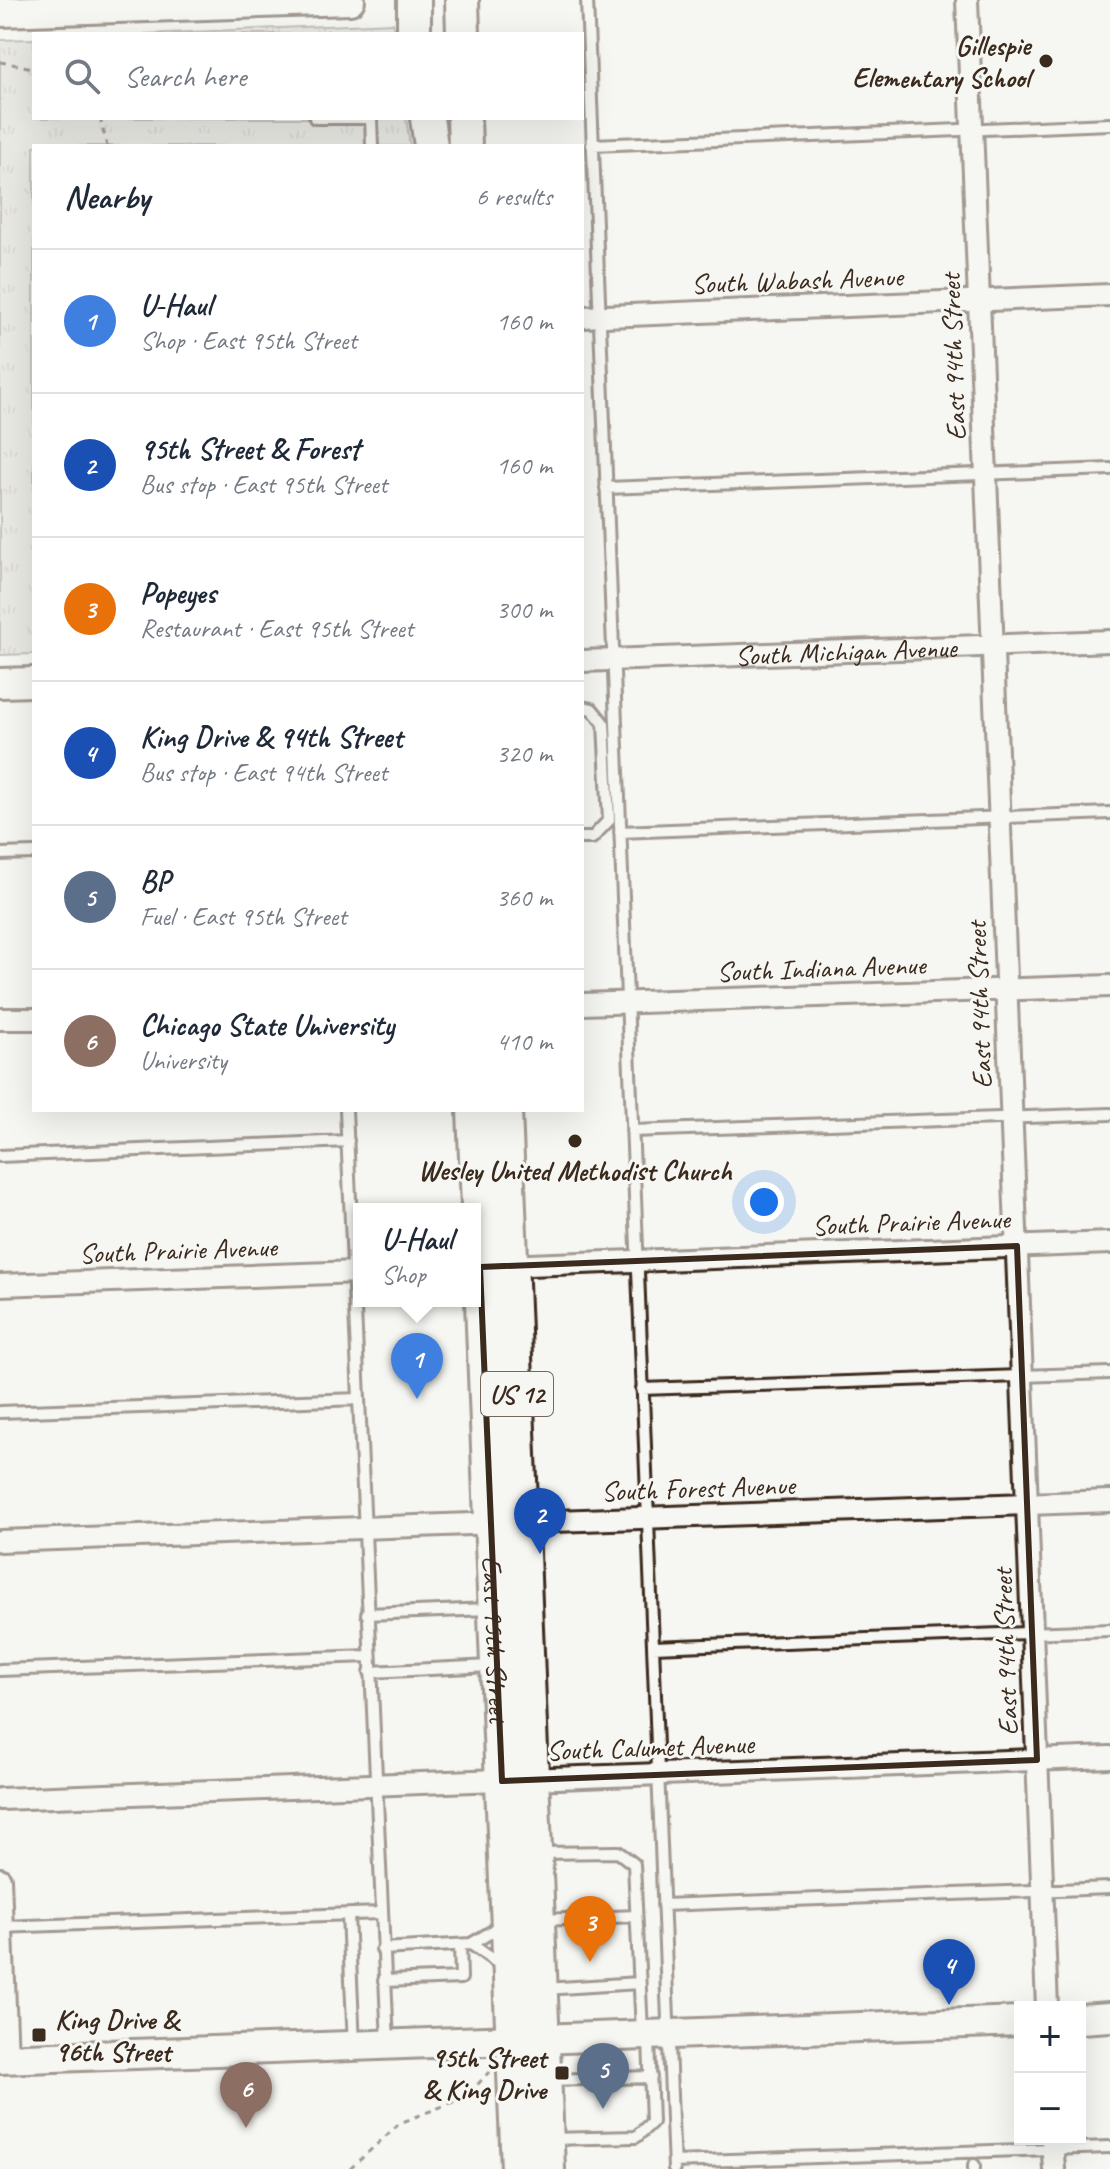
<!DOCTYPE html>
<meta charset="utf-8">
<style>
body{margin:0;font-family:Caveat,sans-serif;background:#f6f6f7;color:#1f2937}
.controls{position:absolute;right:24px;bottom:24px;display:grid;overflow:hidden;border-radius:0px;box-shadow:0 8px 32px #0002}
.controls button{width:72px;height:72px;display:grid;place-items:center;padding:0;border:0;border-bottom:2px solid #e0e1e3;background:#fff;color:#1f2937;font:40px sans-serif}
.you{position:absolute;left:764px;top:1202px;width:28px;height:28px;margin:-20px;border:6px solid #fff;border-radius:50%;background:#1a73e8;box-shadow:0 0 0 12px #1a73e833}
.badge{display:grid;place-items:center;width:52px;height:52px;border-radius:50%;background:#3b2a1e;color:#fff;font-size:26px;font-weight:700}
.pin{position:absolute;translate:-50% -66px;filter:drop-shadow(0 2px 4px #0008)}
.pin::after{content:'';position:absolute;top:42px;width:28px;height:24px;background:inherit;clip-path:polygon(0 0,100% 0,50% 100%)}
.popup{position:absolute;left:353px;top:1203px;width:128px;height:104px;box-sizing:border-box;display:grid;place-content:center;border-radius:0px;background:#fff;filter:drop-shadow(0 2px 6px #0005);font-size:26px;white-space:nowrap;color:#747a83}
.popup b{font-size:30px;color:#1f2937}
.popup::after{content:'';position:absolute;left:50%;top:100%;margin-left:-16px;border:16px solid transparent;border-top-color:#fff}
.list{margin:0;padding:0;list-style:none}
h2{display:flex;justify-content:space-between;align-items:center;height:104px;margin:0;padding:0 32px;font-size:34px}
h2 small{font-size:26px;font-weight:400;color:#747a83}
.list li{display:grid;grid-template-columns:52px 1fr auto;gap:24px;align-items:center;box-sizing:border-box;height:144px;padding:0 32px;border-top:2px solid #e0e1e3}
.list b{display:block;font-size:30px;white-space:nowrap}
.list p{margin:0;font-size:26px;white-space:nowrap;color:#747a83}
.list em{font-size:26px;font-style:normal;color:#747a83}
.icon{flex:none;width:44px;height:44px;fill:none;stroke:currentColor;stroke-width:2;stroke-linecap:round;stroke-linejoin:round}
.map{position:relative;flex:none;width:1110px;height:2169px;overflow:hidden}
.search{position:absolute;background:#fff;box-shadow:0 8px 32px #0002;left:32px;top:32px;width:552px;height:88px;display:flex;align-items:center;gap:20px;box-sizing:border-box;padding:0 28px;border-radius:0px;color:#747a83;font-size:30px}
.panel{position:absolute;background:#fff;box-shadow:0 8px 32px #0002;left:32px;top:144px;width:552px;height:968px;border-radius:0px}
.map>svg:first-child{display:block}
.park{fill:url(#park-tufts);stroke:#8a8278;stroke-width:2}
.lines{fill:none;stroke-linecap:round;stroke-linejoin:round}
.lane-casing{stroke:#3b2a1e;stroke-width:16}
.street-casing{stroke:#3b2a1e;stroke-width:26}
.secondary-casing{stroke:#3b2a1e;stroke-width:34}
.primary-casing{stroke:#3b2a1e;stroke-width:38}
.path{stroke:#3b2a1e;stroke-width:3;stroke-dasharray:6 6;stroke-linecap:butt}
.lane{stroke:#f6f6f2;stroke-width:10}
.street{stroke:#f6f6f2;stroke-width:20}
.secondary{stroke:#f6f6f2;stroke-width:28}
.primary{stroke:#f6f6f2;stroke-width:32}
.marked{fill:none;stroke:#3b2a1e;stroke-width:6;stroke-linejoin:round}
.poi-dot{fill:#3b2a1e;stroke:#f6f6f2;stroke-width:3}
.labels{text-anchor:middle;dominant-baseline:central;stroke-width:6;stroke-linejoin:round;paint-order:stroke}
.shield{fill:#f6f6f2;stroke:#73675e;stroke-width:2}
.shield-label{font-size:26px;font-weight:bold;fill:#3b2a1e}
.poi-label{font-size:28px;font-weight:bold;fill:#3b2a1e;stroke:#f6f6f2;text-anchor:end}
.street-label{font-size:28px;fill:#3b2a1e;stroke:#f6f6f2}
</style>
<div class="map">
<svg width="1110" height="2169" viewBox="0 0 1110 2169">
<defs>
<pattern id="park-tufts" width="24" height="20" patternUnits="userSpaceOnUse" patternTransform="scale(2)"><rect width="24" height="20" fill="#dad9d3"/><path d="M3 7l-1-3M5 7V3M7 7l1-3M15 17l-1-3M17 17v-4M19 17l1-3" fill="none" stroke="#bcbab5"/></pattern>
</defs>
<rect width="100%" height="100%" fill="#f6f6f2"/>
<filter id="ink" filterUnits="userSpaceOnUse"><feTurbulence type="fractalNoise" baseFrequency=".0125" numOctaves="2"/><feDisplacementMap in="SourceGraphic" scale="16" xChannelSelector="R" yChannelSelector="G"/><feConvolveMatrix kernelMatrix="1 2 1 2 8 2 1 2 1" color-interpolation-filters="sRGB"/></filter>
<g filter="url(#ink)">
<!-- park -->
<path class="park" d="M393 23 395 34H144Z
M34 39V118H406L410 146H34V654L0 655V40Z"/>
<g class="lines">
<!-- lane casing -->
<g class="lane-casing">
<path id="lane" d="M587 0 674 2169
M315 118H371
M371 118 372 146
M592 145 1110 124
M606 488 1110 469
M582 707 592 709 604 724 609 820 592 838H582
M620 832 1110 813
M0 854 34 853
M346 1110 388 2043
M632 1131 1110 1114
M0 1156 348 1141
M642 1389 1110 1373
M0 1412 359 1399
M367 1614 489 1609
M653 1647 1110 1630
M0 1670 369 1656
M370 1672 491 1666
M538 1853 618 1852 634 1864 642 2032
M663 1905 1110 1888
M348 1915 354 2045
M542 1920 636 1916
M0 1927 380 1913
M471 1944 502 1966
M382 1949 471 1944 503 1925
M384 1981 461 1978 460 1945
M544 1989 639 1983
M549 2080 651 2077
M549 2139 636 2137 652 2122 649 2039
M674 2162 1110 2147
M974 2165V2169"/>
</g>
<!-- street casing -->
<g class="street-casing">
<g id="street">
<path d="M967 0 1047 2007"/>
<path d="M582 317 1110 295"/>
<path id="s1" d="M582 661 1110 641"/>
<path d="M582 1004 1110 986"/>
<path d="M0 1019H34"/>
<path d="M502 1266 1110 1243"/>
<path d="M0 1285 359 1272"/>
<path d="M0 1541 1110 1501"/>
<path d="M0 1799 1110 1757"/>
<path d="M0 1879 7 2058"/>
<path d="M1052 2139 1054 2169"/>
</g>
</g>
<!-- secondary casing -->
<g class="secondary-casing">
<path id="secondary" d="M0 12 350 0
M0 683 34 682
M1080 2019 1110 2017
M0 2059 1020 2021"/>
</g>
<!-- primary casing -->
<g class="primary-casing">
<g id="primary">
<path d="M414 0V34"/>
<path d="M462 0 463 34"/>
<path d="M427 118 431 146"/>
<path d="M464 118 465 146"/>
<path id="s2" d="M474 1110 518 2169"/>
<path d="M505 1110 548 2169"/>
</g>
</g>
<!-- path -->
<path class="path" d="M0 62 34 68
M100 118 107 146
M350 2169 400 2123 466 2097 489 2072"/>
<!-- lane -->
<use href="#lane" class="lane"/>
<!-- street -->
<use href="#street" class="street"/>
<!-- secondary -->
<use href="#secondary" class="secondary"/>
<!-- primary -->
<use href="#primary" class="primary"/>
</g>
</g>
<!-- marked area -->
<path d="M0 0H1110V2169H0ZM1017 1246 1037 1760 502 1781 480 1267Z" fill="#f6f6f2" fill-opacity=".55" fill-rule="evenodd"/>
<path class="marked" d="M1017 1246 1037 1760 502 1781 480 1267Z"/>
<!-- markers -->
<g class="poi-dot">
<circle cx="1046" cy="61" r="8"/>
<circle cx="575" cy="1141" r="8"/>
<rect x="31" y="2027" width="16" height="16" rx="4"/>
<rect x="554" y="2065" width="16" height="16" rx="4"/>
</g>
<g class="labels">
<!-- shield labels -->
<rect class="shield" x="481" y="1372" width="72" height="44" rx="6"/>
<g class="shield-label">
<text x="517" y="1394">US 12</text>
</g>
<!-- poi labels -->
<g class="poi-label">
<text x="1030" y="45">Gillespie<tspan x="1030" dy="32">Elementary School</tspan></text>
<text x="575" y="1170" text-anchor="middle">Wesley United Methodist Church</text>
<text x="55" y="2019" text-anchor="start">King Drive &amp;<tspan x="55" dy="32">96th Street</tspan></text>
<text x="546" y="2057">95th Street<tspan x="546" dy="32">&amp; King Drive</tspan></text>
</g>
<!-- street labels -->
<g class="street-label">
<text transform="translate(797 280) rotate(-2)">South Wabash Avenue</text>
<text transform="translate(953 357) rotate(-92)">East 94th Street</text>
<text stroke="none"><textPath href="#s1" startOffset="264">South Michigan Avenue</textPath></text>
<text transform="translate(821 968) rotate(-2)">South Indiana Avenue</text>
<text transform="translate(979 1005) rotate(-92)">East 94th Street</text>
<text transform="translate(911 1222) rotate(-2)">South Prairie Avenue</text>
<text transform="translate(178 1250) rotate(-2)">South Prairie Avenue</text>
<text transform="translate(698 1488) rotate(-2)">South Forest Avenue</text>
<text stroke="none"><textPath href="#s2" startOffset="530">East 95th Street</textPath></text>
<text transform="translate(1005 1652) rotate(-92)">East 94th Street</text>
<text transform="translate(650 1747) rotate(-2)">South Calumet Avenue</text>
</g>
</g>
</svg>
<div class="controls">
<button>+</button>
<button>−</button>
</div>
<div class="you"></div>
<div class="pin badge" style="left:417px;top:1399px;background:#3f7fe0">1</div>
<div class="popup"><b>U-Haul</b>Shop</div>
<div class="pin badge" style="left:540px;top:1554px;background:#1a4fb4">2</div>
<div class="pin badge" style="left:590px;top:1962px;background:#e8710a">3</div>
<div class="pin badge" style="left:949px;top:2005px;background:#1a4fb4">4</div>
<div class="pin badge" style="left:603px;top:2109px;background:#5c6f8a">5</div>
<div class="pin badge" style="left:246px;top:2128px;background:#8d6e63">6</div>
<div class="search"><svg class="icon" aria-label="search" viewBox="0 0 24 24"><circle cx="10" cy="10" r="6"/><path d="M15 15l6 6"/></svg>Search here</div>
<section class="panel">
<h2>Nearby<small>6 results</small></h2>
<ul class="list">
<li><span class="badge" style="background:#3f7fe0">1</span><div><b>U-Haul</b><p>Shop · East 95th Street</p></div><em>160 m</em></li>
<li><span class="badge" style="background:#1a4fb4">2</span><div><b>95th Street &amp; Forest</b><p>Bus stop · East 95th Street</p></div><em>160 m</em></li>
<li><span class="badge" style="background:#e8710a">3</span><div><b>Popeyes</b><p>Restaurant · East 95th Street</p></div><em>300 m</em></li>
<li><span class="badge" style="background:#1a4fb4">4</span><div><b>King Drive &amp; 94th Street</b><p>Bus stop · East 94th Street</p></div><em>320 m</em></li>
<li><span class="badge" style="background:#5c6f8a">5</span><div><b>BP</b><p>Fuel · East 95th Street</p></div><em>360 m</em></li>
<li><span class="badge" style="background:#8d6e63">6</span><div><b>Chicago State University</b><p>University</p></div><em>410 m</em></li>
</ul>
</section>
</div>
